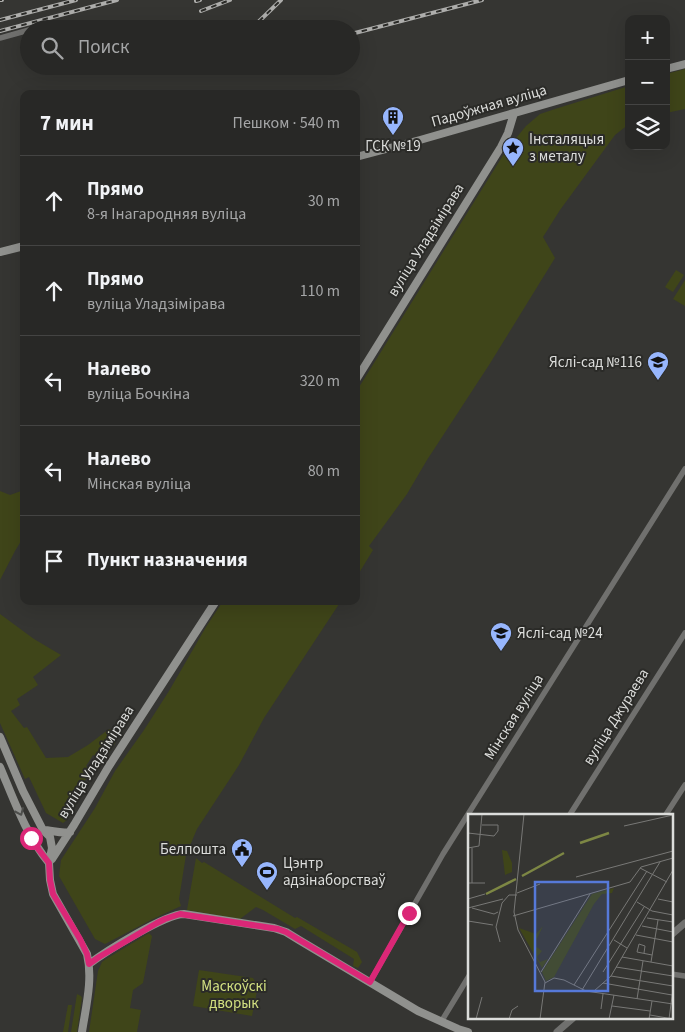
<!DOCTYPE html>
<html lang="ru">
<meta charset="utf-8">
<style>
body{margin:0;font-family:"Source Sans 3",sans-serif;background:#30302e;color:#f1f3f6}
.controls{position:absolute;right:15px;top:15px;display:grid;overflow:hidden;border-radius:10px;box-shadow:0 5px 20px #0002}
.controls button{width:45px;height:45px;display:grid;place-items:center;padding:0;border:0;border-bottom:1px solid #444443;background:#282826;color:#f1f3f6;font:25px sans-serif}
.stop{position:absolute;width:15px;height:15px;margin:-11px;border:4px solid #db2777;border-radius:50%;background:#fff}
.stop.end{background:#db2777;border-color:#fff;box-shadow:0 1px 5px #0008}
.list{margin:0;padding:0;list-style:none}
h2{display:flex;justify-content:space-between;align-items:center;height:65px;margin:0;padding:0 20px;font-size:21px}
h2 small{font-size:16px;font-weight:400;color:#a5a6a7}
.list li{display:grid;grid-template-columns:32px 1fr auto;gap:15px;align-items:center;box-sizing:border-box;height:90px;padding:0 20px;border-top:1px solid #444443}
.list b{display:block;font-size:19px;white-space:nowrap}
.list p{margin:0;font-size:16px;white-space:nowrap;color:#a5a6a7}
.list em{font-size:16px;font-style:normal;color:#a5a6a7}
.icon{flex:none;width:28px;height:28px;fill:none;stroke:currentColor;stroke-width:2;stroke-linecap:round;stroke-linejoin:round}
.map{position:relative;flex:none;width:685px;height:1032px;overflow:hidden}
.search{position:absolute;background:#282826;box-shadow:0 5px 20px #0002;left:20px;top:20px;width:340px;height:55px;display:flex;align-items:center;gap:12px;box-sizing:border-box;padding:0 18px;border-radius:28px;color:#a5a6a7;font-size:19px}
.panel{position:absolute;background:#282826;box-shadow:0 5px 20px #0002;left:20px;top:90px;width:340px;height:515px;border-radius:10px}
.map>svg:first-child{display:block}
.green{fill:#3f4519}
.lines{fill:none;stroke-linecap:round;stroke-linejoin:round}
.minor{stroke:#70706e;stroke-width:5.5}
.tertiary{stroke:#70706e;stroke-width:7}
.secondary{stroke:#90918e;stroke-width:8}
.rail-casing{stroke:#adadab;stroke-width:4}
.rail{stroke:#2b2b28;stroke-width:2;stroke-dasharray:5.5;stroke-linecap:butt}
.oneway{stroke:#4e4f4c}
.route{stroke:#db2777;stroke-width:6}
.labels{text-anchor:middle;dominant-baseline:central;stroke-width:4;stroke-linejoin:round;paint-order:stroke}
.street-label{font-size:15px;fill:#dcdddb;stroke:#2b2b28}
.poi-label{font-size:15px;fill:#dcdddb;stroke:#2b2b28;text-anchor:start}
.park-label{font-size:15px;fill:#d3e181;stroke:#2b2b28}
.inset-river{fill:none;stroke:#7d8744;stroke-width:2.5}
.inset-road{fill:none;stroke:#787876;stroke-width:1}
.view{fill:#5679d9;fill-opacity:0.15;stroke:#5679d9;stroke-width:2.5}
.inset-edge{fill:none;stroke:#dcdddb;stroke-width:2.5}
</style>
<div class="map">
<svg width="685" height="1032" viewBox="0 0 685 1032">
<rect width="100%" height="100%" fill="#353532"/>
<!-- green -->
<path class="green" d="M685 69V109L666 113V74Z
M629 86V124L615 135 560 210 543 237 555 258 489 365 427 460 407 494 369 546 373 550 356 578V392L507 149 526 126 540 114 555 109Z
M676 270 684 275 673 292 665 287Z
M685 280V306L673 299Z
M24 490V536L15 551 0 580V491L10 495Z
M223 601H341L264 718 239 765 197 829 186 855 179 899 181 906 153 919 105 944 95 939 59 876 61 860 95 808 115 771 144 730 169 691 206 627Z
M0 614 34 639 61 655 33 677 38 685 17 699 20 705 11 711 24 728 27 727 46 758 68 757 88 745 109 729C128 732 108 753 103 761L93 755 86 766 91 770 84 782 88 785 67 820 63 823 46 813 29 777 25 779 0 723Z
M196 858 202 863 204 862 295 918 297 917 357 952 362 962 358 968 353 966 354 959 301 926 295 929 263 910 256 907 240 919 187 910Z
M149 933 152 936 143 983 133 990 130 1008 141 1010 137 1032H89L98 971 102 962 106 959Z
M199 970 253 978 258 986 252 1016 193 1006Z
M77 994 81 996 82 998 77 1032H71Z
M68 1005H72L68 1032H63Z"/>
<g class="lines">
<!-- minor -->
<path class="minor" d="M33 29 45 25
M0 38 29 30
M569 816 685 633
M665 816 685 785
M671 974 685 976
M370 982 443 854 685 469
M441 1022 469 976"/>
<!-- tertiary -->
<path class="tertiary" d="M671 935 685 923
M557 1032 573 1018"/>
<!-- secondary -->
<path class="secondary" d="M666 69 685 64
M356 157 420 140 629 80
M0 252 24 246
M356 380 501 147 508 133 514 113
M0 737 23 791 43 830 50 837 52 848 49 863 50 880 53 894 87 954C93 979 86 1006 82 1032
M0 767C14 800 26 835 49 863
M43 830C52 830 60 834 70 832
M52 859 74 825 109 766 140 718 216 601
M89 964C105 952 165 914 184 914L274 928 286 932 299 940 418 1011 458 1029 468 1032"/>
<!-- rail casing -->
<g class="rail-casing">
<path id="rail" d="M0 0H2
M196 1 200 0
M201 11 230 0
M0 20 76 0
M251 29 281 0
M0 31 117 0
M351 34 482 0"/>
</g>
<!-- rail -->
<use href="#rail" class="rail"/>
</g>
<!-- one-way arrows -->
<defs><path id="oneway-chevron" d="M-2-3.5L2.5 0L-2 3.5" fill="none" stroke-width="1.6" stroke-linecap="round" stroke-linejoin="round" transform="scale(1.25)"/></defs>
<use class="oneway" href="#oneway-chevron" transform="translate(20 812) rotate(66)"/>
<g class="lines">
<!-- route -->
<path class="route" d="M31 838 39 850 49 863 50 880 53 894 80 939 87 954 89 964 99 957 157 923 165 919 180 914 278 929 286 932 370 982 409 913"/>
</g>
<!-- icons -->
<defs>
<g id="building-pin" transform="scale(1.125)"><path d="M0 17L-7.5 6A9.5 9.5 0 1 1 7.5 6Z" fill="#97b6fd" stroke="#2b2b28"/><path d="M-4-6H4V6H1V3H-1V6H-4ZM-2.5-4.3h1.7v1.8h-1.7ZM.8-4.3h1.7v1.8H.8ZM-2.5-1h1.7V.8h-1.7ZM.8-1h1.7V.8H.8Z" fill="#111"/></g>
<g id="sight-pin" transform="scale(1.125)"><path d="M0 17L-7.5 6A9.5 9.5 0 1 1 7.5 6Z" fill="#97b6fd" stroke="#2b2b28"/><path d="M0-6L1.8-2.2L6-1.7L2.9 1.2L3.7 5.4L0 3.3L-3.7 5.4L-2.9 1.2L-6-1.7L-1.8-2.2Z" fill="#111"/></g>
<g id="school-pin" transform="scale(1.125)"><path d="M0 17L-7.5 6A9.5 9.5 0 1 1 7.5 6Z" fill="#97b6fd" stroke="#2b2b28"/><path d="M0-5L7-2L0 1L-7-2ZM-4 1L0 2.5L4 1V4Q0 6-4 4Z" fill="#111"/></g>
<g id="civic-pin" transform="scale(1.125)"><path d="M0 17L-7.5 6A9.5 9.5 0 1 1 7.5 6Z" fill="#97b6fd" stroke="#2b2b28"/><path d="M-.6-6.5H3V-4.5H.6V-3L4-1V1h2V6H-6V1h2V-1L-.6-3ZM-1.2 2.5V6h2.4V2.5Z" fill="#111"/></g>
<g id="stadium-pin" transform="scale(1.125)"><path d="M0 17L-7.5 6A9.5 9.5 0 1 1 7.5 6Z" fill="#97b6fd" stroke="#2b2b28"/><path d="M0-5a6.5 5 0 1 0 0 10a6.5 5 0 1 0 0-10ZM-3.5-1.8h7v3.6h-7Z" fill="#111"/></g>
</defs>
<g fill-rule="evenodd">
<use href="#building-pin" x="393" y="117"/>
<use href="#sight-pin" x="513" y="148"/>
<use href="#school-pin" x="658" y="362"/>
<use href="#school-pin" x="501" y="633"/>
<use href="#civic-pin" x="242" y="849"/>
<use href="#stadium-pin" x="267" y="872"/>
</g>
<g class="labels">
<!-- street labels -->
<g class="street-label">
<text transform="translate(489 106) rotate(-16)">Падоўжная вуліца</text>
<text transform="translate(426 240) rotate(-58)">вуліца Уладзімірава</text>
<text transform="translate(514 717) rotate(-58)">Мінская вуліца</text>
<text transform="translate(616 717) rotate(-58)">вуліца Джураева</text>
<text transform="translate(96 762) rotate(-58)">вуліца Уладзімірава</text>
</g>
<!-- poi labels -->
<g class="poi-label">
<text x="529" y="139">Інсталяцыя<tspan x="529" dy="17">з металу</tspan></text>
<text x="393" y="146" text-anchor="middle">ГСК №19</text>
<text x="642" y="362" text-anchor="end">Яслі-сад №116</text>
<text x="517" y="633">Яслі-сад №24</text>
<text x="226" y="849" text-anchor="end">Белпошта</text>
<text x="283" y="863">Цэнтр<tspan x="283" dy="17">адзінаборстваў</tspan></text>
</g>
<!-- park labels -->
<g class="park-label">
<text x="234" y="986">Маскоўскі<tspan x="234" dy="17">дворык</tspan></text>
</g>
</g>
<!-- overview -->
<g transform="translate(468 814)">
<rect width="205" height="205" fill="#353532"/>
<path d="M34 36 39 37 44 49V58L37 61ZM146 74 144 79 134 80 126 90 86 163 78 167 74 158 124 80ZM75 112 66 131 74 137 69 143 72 148 80 145 74 154 51 114 68 120Z" fill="#3f4519"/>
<path class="inset-river" d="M112 29 141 19M54 62 96 39M18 80 48 65"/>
<path class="inset-road" d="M56 0 46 98 50 116 77 168 72 205M156 12 205 1M0 19 26 22 30 17V11H14M0 34 11 32 14 0M172 54 199 68M108 63 205 37M0 69H17M4 69V34M49 79 72 70M0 85 17 80M190 85 205 88M169 88 184 97 205 101M0 94 35 85M4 94 26 100 30 98M45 102 162 68 173 53 205 44M179 104 205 108M0 107 25 111M174 112 205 118M168 121 205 128M146 126 159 134M32 128 28 113 34 89 41 81H49M176 139 177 132 171 130 169 138 184 141M154 143 205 152M183 148 190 106M148 153 205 162M73 158 122 80M135 158 176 93M143 162 205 172M77 169 86 164 96 166 118 177 205 190M135 169 204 181M106 171 179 57M114 176 192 48M126 177 143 162 205 56M169 185 175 147M144 192 182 197M133 195 135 180M182 201 205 205M8 205 14 183M41 205 44 196 50 192M141 205 146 181M181 205 184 187M201 205 205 175"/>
<path class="view" d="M67 68H140V177H67Z"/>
<rect width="205" height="205" class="inset-edge"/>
</g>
</svg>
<div class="controls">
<button>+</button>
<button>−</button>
<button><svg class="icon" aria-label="layers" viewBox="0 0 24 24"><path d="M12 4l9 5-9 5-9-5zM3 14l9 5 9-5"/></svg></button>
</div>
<div class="stop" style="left:31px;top:838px"></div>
<div class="stop end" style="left:409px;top:913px"></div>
<div class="search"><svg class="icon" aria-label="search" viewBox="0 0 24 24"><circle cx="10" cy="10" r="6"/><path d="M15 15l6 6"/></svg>Поиск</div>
<section class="panel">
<h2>7 мин<small>Пешком · 540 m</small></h2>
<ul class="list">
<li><svg class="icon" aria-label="ahead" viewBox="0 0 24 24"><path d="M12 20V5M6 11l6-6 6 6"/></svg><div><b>Прямо</b><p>8-я Інагародняя вуліца</p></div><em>30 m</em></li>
<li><svg class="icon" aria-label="ahead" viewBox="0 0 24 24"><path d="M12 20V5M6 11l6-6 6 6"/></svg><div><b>Прямо</b><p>вуліца Уладзімірава</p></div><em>110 m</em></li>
<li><svg class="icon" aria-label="left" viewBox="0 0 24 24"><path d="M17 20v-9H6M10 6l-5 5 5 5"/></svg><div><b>Налево</b><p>вуліца Бочкіна</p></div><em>320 m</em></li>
<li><svg class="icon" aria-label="left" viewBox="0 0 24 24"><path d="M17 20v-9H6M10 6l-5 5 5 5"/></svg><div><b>Налево</b><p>Мінская вуліца</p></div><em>80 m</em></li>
<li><svg class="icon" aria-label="arrive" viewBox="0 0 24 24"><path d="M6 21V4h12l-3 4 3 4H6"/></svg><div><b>Пункт назначения</b></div></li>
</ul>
</section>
</div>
